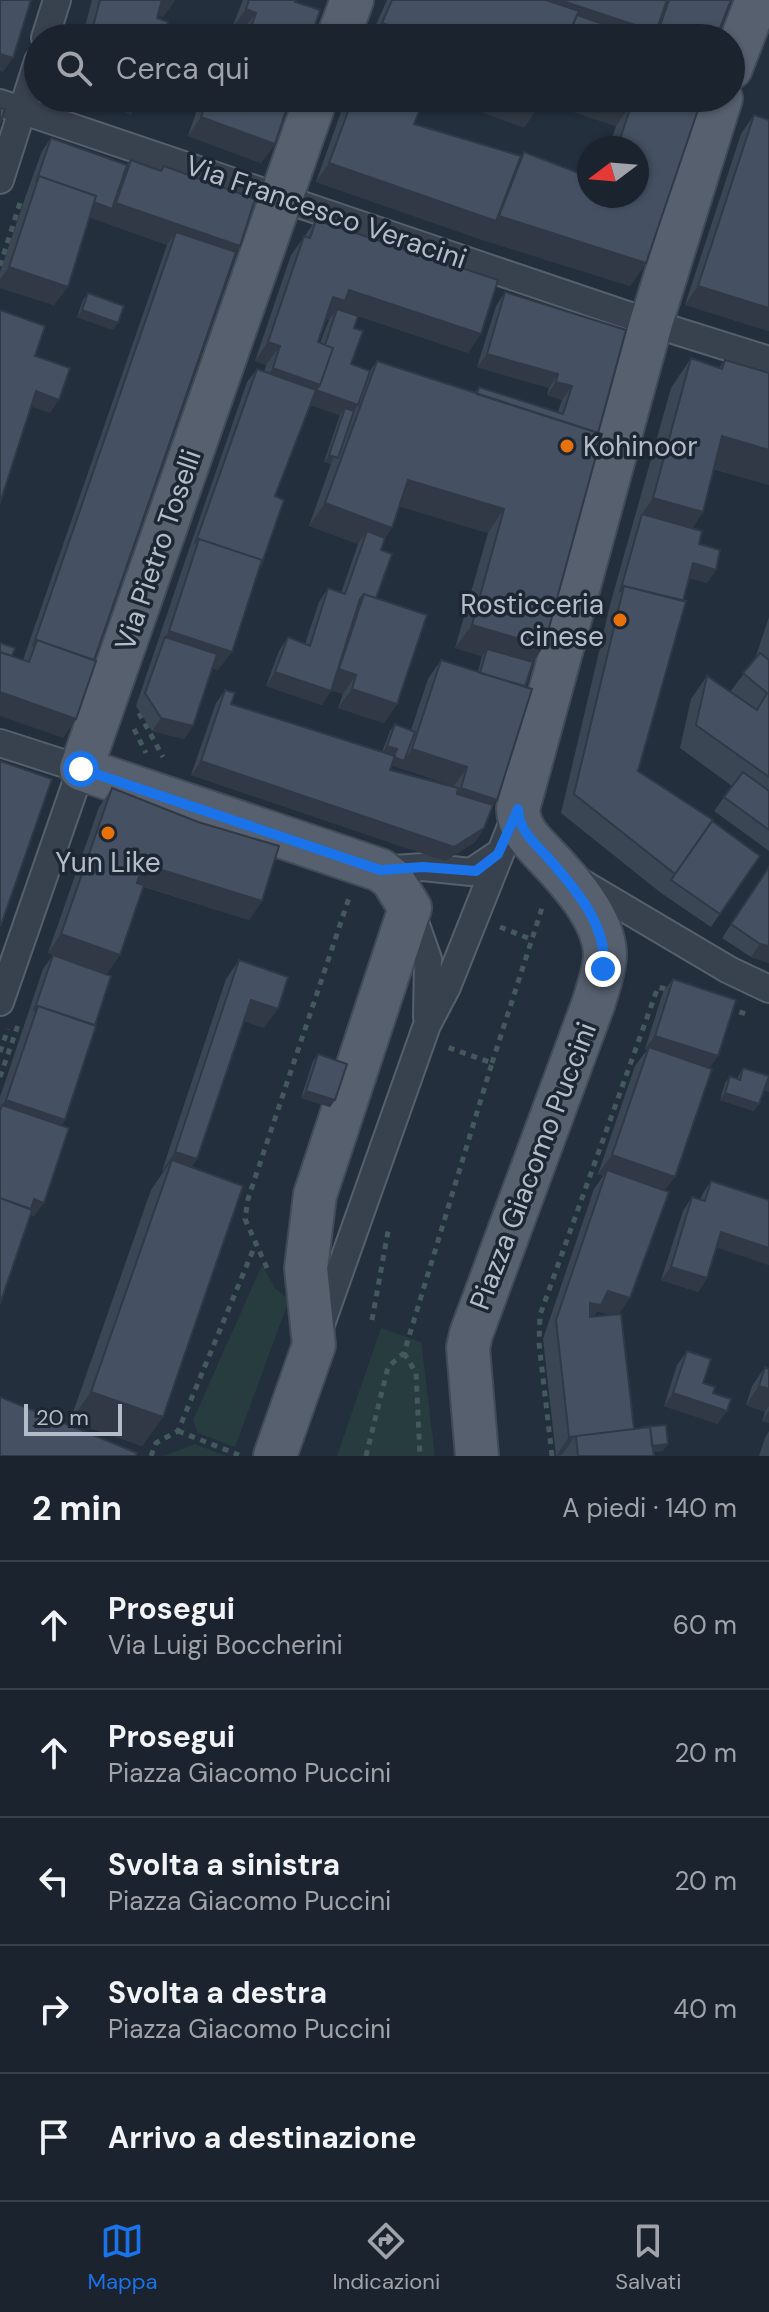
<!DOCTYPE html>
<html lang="it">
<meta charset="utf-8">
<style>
body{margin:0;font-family:"DM Sans",sans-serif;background:#242b36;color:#f1f3f6}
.compass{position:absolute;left:577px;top:136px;width:72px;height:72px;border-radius:50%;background:#1b232e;box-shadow:0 2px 6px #0004;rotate:254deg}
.scale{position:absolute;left:24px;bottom:20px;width:98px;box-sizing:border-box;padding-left:8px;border:4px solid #b4bcc9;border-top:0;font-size:22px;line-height:28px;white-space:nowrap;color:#b4bcc9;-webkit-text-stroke:6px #1d2633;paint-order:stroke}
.stop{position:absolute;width:24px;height:24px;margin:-18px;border:6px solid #1a73e8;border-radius:50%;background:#fff}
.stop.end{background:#1a73e8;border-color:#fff;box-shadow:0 2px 8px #0008}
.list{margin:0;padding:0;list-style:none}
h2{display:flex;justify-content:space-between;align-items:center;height:104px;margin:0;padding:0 32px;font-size:34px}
h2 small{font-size:26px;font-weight:400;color:#a0a4aa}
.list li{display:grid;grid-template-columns:52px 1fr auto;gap:24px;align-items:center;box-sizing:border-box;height:128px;padding:0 32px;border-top:2px solid #39404a}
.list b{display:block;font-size:30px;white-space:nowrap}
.list p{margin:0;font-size:26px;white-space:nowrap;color:#a0a4aa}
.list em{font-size:26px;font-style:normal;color:#a0a4aa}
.icon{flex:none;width:44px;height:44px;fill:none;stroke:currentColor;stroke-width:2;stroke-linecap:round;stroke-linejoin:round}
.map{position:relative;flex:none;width:769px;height:1456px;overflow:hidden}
.search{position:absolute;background:#1b232e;box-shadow:0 2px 6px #0004;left:24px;right:24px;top:24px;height:88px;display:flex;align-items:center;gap:20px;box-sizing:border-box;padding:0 28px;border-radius:44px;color:#a0a4aa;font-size:30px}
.sheet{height:744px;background:#1b232e}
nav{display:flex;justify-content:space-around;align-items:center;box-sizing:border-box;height:112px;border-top:2px solid #39404a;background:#1b232e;font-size:22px;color:#a0a4aa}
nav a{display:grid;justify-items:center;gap:4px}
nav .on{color:#1a73e8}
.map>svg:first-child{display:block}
.green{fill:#263c3f}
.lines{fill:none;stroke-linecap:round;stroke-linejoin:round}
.street-casing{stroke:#565f6c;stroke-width:30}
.primary-casing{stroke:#414a57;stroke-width:46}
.path{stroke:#44595c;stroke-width:5;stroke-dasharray:6 6;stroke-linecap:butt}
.street{stroke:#38414e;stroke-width:26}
.primary{stroke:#56606e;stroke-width:42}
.wall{fill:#3b4654;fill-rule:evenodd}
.shaded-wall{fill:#303945}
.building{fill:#455162;stroke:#303945;stroke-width:2}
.route{stroke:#1a73e8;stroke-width:10}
.food-dot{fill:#e8710a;stroke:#1d2633;stroke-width:3}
.labels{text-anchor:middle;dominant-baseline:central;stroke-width:7;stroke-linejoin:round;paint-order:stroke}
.street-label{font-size:28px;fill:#b4bcc9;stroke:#1d2633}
.poi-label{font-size:28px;fill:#b4bcc9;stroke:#1d2633;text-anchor:start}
</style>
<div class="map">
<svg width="769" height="1456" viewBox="0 0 769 1456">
<rect width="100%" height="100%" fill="#242f3e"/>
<!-- green -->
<path class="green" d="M262 1265 275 1288 289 1300 235 1447 198 1433 193 1420Z
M381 1328 421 1342 435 1456H337Z
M195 1444 226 1456H163Z"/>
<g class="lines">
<!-- street casing -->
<g class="street-casing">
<path id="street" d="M45 38 57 0
M0 103 651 323 769 360
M0 180 38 61
M0 743 81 769 0 1002
M380 870 423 867 471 872 498 854
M577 880 729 970 769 989
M410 908 428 959 427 1017
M319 1330 427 1025 447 987 518 809"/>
</g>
<!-- primary casing -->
<g class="primary-casing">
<path id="primary" d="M338 38 352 0
M731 68 757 0
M275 1456 314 1345 306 1268 315 1195 410 908 392 879 380 870 81 769 316 98
M477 1456 468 1348 471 1334 594 1002C598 987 605 970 605 954 604 918 569 880 545 855 532 841 519 830 518 809L651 323 721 98"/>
</g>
<!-- path -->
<path class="path" d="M0 266 20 203
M139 713 163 757
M134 729 146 753
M500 927 533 940
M728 1008 749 1015
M0 1052 8 1029
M492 1063 542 908
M0 1077 18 1025
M267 1268 245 1219 248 1199 350 895
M372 1320 389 1226
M404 1353 416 1373 420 1456
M178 1431 239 1455
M151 1456 156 1443 178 1431 256 1243
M366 1456 388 1367 404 1353 492 1063 447 1047
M552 1456 539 1343 540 1315 658 987 673 991"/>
<!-- street -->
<use href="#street" class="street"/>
<!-- primary -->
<use href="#primary" class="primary"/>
</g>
<!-- wall -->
<path class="wall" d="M92 0H175L163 17 158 15 157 18 163 38H82Z
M243 0H296L295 2 311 38H240L242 31 232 28Z
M387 0H731L716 38H370Z
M201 98H290L275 144 261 163 188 136Z
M346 98H422L414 124 521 156 524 152 637 196V148H609L616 126 550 104 552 98H702L646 263 630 286 483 240 316 182Z
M754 115 769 120V331L685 305 741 134Z
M51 138 127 165 131 160 160 171 164 166 240 246 236 252 63 738 12 656 23 660 167 245 89 217 54 305 0 288V272L26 195 42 151Z
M316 220 468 353 358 316 354 328 351 364 370 371 377 361 475 393 479 387 558 412 562 400 547 395 549 388 477 367 496 306 505 292 626 330 598 433 544 646 533 662 493 805 484 828 475 842 445 861 191 775 216 703 225 690 231 704 382 752 390 731 395 724 411 730 428 679 441 660 478 672 482 656 455 648 488 533 399 506 392 528 385 538 381 550 376 598 397 704 384 723 338 708 343 694 331 690 322 705 266 686 279 651 288 637 305 644 319 602 328 588 341 593 358 544 309 526 331 464 324 462 340 415 311 405 275 496 258 570 218 670 212 668 193 726 184 739 152 731 136 706 186 558 247 382 257 369 264 372 266 365 255 361 291 255ZM326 318 329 320 320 343 318 342ZM392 765 454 786 453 787 390 770Z
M88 293 113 330 77 317 83 300Z
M691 358 719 368 725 360 769 373V485L713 469 703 512 692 528 699 544 707 583 689 578 638 771 760 856 711 927 661 893 664 890 661 893 561 813 610 605 671 388Z
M769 617V851L714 811 732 786 680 748 691 699 707 676 730 692 755 659Z
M112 788 262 901 249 920 144 887 107 974 48 953 99 807Z
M769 866V963L751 957 722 938Z
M53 955 95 1025 65 1120 61 1126 34 1216 31 1215 0 1304V1097L43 969Z
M239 960 264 1028 244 1021 192 1167 163 1417 142 1446 70 1421 151 1190 164 1171H162L226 979Z
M673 979 718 1056 709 1068 619 1314 634 1429 663 1451 653 1452 654 1456H556L543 1339 594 1189 603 1176 598 1174 635 1066 647 1050 645 1049 663 992ZM597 1311 610 1315 593 1317Z
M318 1054 335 1100 330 1107 301 1098 313 1061Z
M743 1068 769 1075V1092L764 1090 754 1111 720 1100 725 1083 730 1076 737 1079Z
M711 1181 769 1200V1265L717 1247 707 1278 698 1292 661 1280 683 1211 692 1197 700 1200 702 1195Z
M687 1351 703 1383 713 1393 718 1424 664 1406 677 1365Z
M765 1367 769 1369V1423L762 1421 765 1412 746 1405 752 1386Z
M769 1431V1456H759L765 1438Z"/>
<!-- shaded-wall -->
<path class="shaded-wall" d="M159 0H175L163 17 150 13Z
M475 0H560L656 32 660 26 702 38H587Z
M246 9 256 13 242 31 232 28Z
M382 23 426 38H374Z
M0 54 13 58 3 72 0 71Z
M89 98H143L131 115Z
M443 98H507L537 109 524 128Z
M554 98H618L632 103 616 126 550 104Z
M201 117 275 144 261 163 188 136Z
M329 163 496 221 499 216 646 263 630 286 483 240 316 182Z
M37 182 112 209 116 203 240 246 227 265 176 232 167 245 32 197Z
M9 267 68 287 54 305 0 288V279Z
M698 286 769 308V331L685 305Z
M349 290 481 334 468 353 337 309 329 320 320 316 333 297Z
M82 310 118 323 113 330 77 317Z
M268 342 280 346 266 365 255 361Z
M487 354 558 374 549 388 477 367Z
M273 368 320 385 307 404 259 387Z
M556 382 572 386 562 400 547 395Z
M316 390 358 405 349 418 345 408 340 415 307 404Z
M36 391 59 400 50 413 26 405Z
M722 436 769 450V485L701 465Z
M329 455 334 456 331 464 324 462Z
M408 480 504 509 488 533 391 504Z
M653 498 703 512 682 541 642 514Z
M325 503 392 528 376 551 367 531 358 544 309 526Z
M693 563 716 570 707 583 683 576Z
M472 625 544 646 528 669 487 649 482 656 455 648Z
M169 631 232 652 218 670 160 651 165 637Z
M339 669 356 675 343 694 326 688Z
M275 672 331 691 322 705 266 686Z
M352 689 397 704 384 723 338 708Z
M0 692 76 719 63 738 0 716Z
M161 718 193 726 184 739 152 731Z
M387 746 397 749 392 756 382 753Z
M412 749 467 767 454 786 399 768Z
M394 757 404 761 399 768 389 764Z
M201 761 484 828 475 842 445 861 191 775Z
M461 788 497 800 483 819 447 807Z
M143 864 262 901 249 920 130 882Z
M61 934 120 955 107 974 48 953Z
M760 944 769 946V963L751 957Z
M251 1000 278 1009 264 1028 237 1019Z
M655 1036 718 1056 708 1070 649 1047 647 1050 645 1049Z
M769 1079V1092L762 1089Z
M306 1091 335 1100 330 1107 301 1098Z
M725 1093 759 1104 754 1111 720 1100Z
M6 1100 65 1120 52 1139 2 1105Z
M175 1152 197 1159 184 1178 172 1160 164 1171H162Z
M612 1155 675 1177 661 1196 607 1170 603 1176 598 1174Z
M34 1199 44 1203 34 1216 24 1213Z
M721 1232 769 1248V1265L712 1246Z
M671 1267 707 1278 698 1292 661 1280Z
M608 1291 630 1298 617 1317 597 1311 588 1324 590 1303Z
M759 1386 769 1389V1406L765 1412 746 1405Z
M91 1392 163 1417 142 1446 70 1421Z
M673 1393 727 1411 718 1424 664 1406Z
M769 1411V1423L762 1421Z
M575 1436 562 1455 556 1456 569 1437Z
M668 1444 663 1451 641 1454 646 1447Z"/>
<!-- building -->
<path class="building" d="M0 0H31L13 58 0 54Z
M100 0H162L157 18 168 22 163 38H90Z
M249 0H296L295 2 320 10 311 38H247L256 13 246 9Z
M392 0H546L579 11 567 38H426L382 23Z
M560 0H667L656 32Z
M669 0H731L716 38H702L660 26Z
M577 15 643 38H567Z
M378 29 406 38H374Z
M208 98H290L275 144 201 117Z
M353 98H420L424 99 414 124 521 156 496 221 329 163Z
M507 98H542L537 109Z
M618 98H702L646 263 499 216 524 152 589 177V196H637V148H617L632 103Z
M0 108 5 109 0 124Z
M754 115 769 120V308L698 286Z
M51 138 127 165 112 209 94 202 96 196 39 176 36 182Z
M131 160 161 171 164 166 255 199 240 246 116 203Z
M39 176 96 196 68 287 9 267Z
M316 220 498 280 481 334 349 290 345 301 333 297 318 342 333 348 320 385 273 368 280 346 268 342 304 236 310 238Z
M176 232 236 252 94 660 37 640 33 646Z
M505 292 626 330 598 433 477 394 479 387 563 414 572 386 556 382 558 374 487 354Z
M88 293 124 306 118 323 82 310Z
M337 309 358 316 354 328 363 331 351 364 370 371 358 405 316 390 275 496 284 500 261 566H260L262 560 199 539 195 544 257 369 316 390 320 385 333 348 325 345Z
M0 310 45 326 35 356 70 368 59 400 36 391 0 503Z
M691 358 722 369 725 360 769 373V450L722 436 703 512 653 498Z
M377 361 602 434 544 646 472 625 504 509 408 480 392 528 325 503Z
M345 408 354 411 338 458 329 455Z
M642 514 702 531 699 544 720 550 716 570 693 563 683 601 624 586 620 592Z
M367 531 385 538 381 550 392 554 376 598 364 594 360 599 331 691 275 672 288 637 310 646 328 588 345 594Z
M199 539 262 560 232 652 169 631Z
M624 586 686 601 638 771 713 820 675 874 574 794Z
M364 594 427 615 397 704 352 689 356 675 339 669Z
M165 637 217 654 193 726 161 718 145 693Z
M37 640 96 661 76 719 0 692V652L29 662Z
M0 643 15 648 12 656 0 652Z
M487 649 533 662 525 686 480 673Z
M760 653 769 660V777L696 725 707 676 757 710 767 693 743 673Z
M441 660 532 689 497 800 461 788 467 767 412 749Z
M225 690 235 693 231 704 395 756 390 770 458 788 457 794 493 805 484 828 454 847 201 761Z
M395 724 415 732 404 761 394 757 397 749 387 746Z
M0 761 52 779 1 925 0 924Z
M743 772 769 791V830L724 797Z
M112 788 198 822 279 846 262 901 143 864 137 883 144 885 120 955 61 934Z
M712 821 760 856 720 914 671 880Z
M769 867V946L760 944 731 924Z
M53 955 111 976 95 1025 38 1006 34 1011Z
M239 960 288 977 278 1009 251 1000 197 1159 175 1152Z
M673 979 736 1000 718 1056 655 1036Z
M38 1006 96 1026 65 1120 6 1100Z
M649 1047 712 1069 675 1177 612 1155Z
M318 1054 347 1064 335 1100 306 1091Z
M743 1068 769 1076 759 1104 725 1093 730 1076 740 1080Z
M2 1105 69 1128 44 1203 34 1199 31 1209 0 1198V1111Z
M172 1160 243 1186 163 1417 91 1392Z
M607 1170 669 1192 630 1298 608 1291 601 1305 590 1303V1317L621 1314 634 1429 569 1437 556 1320Z
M711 1181 769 1200V1248L721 1232 707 1278 671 1267 692 1197 705 1201Z
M0 1198 32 1210 0 1304Z
M687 1351 711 1359 703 1383 715 1387 713 1393 731 1399 727 1411 673 1393Z
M765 1367 769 1369V1389L759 1386Z
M0 1397 137 1453 135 1456H0Z
M666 1425 668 1444 652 1446 650 1427H643Z
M650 1427 654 1456H578L576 1436Z"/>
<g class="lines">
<!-- route -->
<path class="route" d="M81 769 380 870 423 867 476 871 498 854 518 809C519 832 536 844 550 860 576 890 609 927 603 969"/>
</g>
<!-- markers -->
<g class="food-dot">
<circle cx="567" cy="446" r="8"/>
<circle cx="620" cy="620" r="8"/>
<circle cx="108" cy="833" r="8"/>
</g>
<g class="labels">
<!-- street labels -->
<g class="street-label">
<text transform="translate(326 212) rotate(19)">Via Francesco Veracini</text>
<text transform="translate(158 550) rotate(-71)">Via Pietro Toselli</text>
<text transform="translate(533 1166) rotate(-69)">Piazza Giacomo Puccini</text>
</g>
<!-- poi labels -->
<g class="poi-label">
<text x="583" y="446">Kohinoor</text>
<text x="604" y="604" text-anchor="end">Rosticceria<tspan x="604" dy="32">cinese</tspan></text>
<text x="108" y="862" text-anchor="middle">Yun Like</text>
</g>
</g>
</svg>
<svg class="compass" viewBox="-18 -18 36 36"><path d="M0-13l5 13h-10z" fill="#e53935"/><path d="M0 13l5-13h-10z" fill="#a0a4aa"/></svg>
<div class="scale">20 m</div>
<div class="stop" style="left:81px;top:769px"></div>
<div class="stop end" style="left:603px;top:969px"></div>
<div class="search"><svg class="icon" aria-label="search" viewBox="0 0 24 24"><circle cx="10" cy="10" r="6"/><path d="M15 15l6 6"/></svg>Cerca qui</div>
</div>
<section class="sheet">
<h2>2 min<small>A piedi · 140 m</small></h2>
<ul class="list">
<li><svg class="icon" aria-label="ahead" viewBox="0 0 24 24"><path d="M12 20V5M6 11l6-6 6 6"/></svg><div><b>Prosegui</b><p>Via Luigi Boccherini</p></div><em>60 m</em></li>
<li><svg class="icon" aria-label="ahead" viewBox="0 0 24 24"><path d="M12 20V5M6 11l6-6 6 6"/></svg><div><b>Prosegui</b><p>Piazza Giacomo Puccini</p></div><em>20 m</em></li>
<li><svg class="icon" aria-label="left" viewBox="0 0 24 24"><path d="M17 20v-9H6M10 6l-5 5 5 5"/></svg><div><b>Svolta a sinistra</b><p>Piazza Giacomo Puccini</p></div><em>20 m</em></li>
<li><svg class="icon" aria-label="right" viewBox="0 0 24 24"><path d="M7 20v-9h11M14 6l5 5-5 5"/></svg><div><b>Svolta a destra</b><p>Piazza Giacomo Puccini</p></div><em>40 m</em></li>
<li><svg class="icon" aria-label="arrive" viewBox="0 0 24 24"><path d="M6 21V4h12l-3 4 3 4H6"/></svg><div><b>Arrivo a destinazione</b></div></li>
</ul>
</section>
<nav>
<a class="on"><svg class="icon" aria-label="map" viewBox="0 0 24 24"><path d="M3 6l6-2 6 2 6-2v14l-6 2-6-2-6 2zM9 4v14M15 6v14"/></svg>Mappa</a>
<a><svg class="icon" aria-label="directions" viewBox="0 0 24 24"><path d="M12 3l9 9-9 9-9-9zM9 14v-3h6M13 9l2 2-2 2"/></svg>Indicazioni</a>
<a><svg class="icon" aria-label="saved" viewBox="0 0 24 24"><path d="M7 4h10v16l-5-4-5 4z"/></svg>Salvati</a>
</nav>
